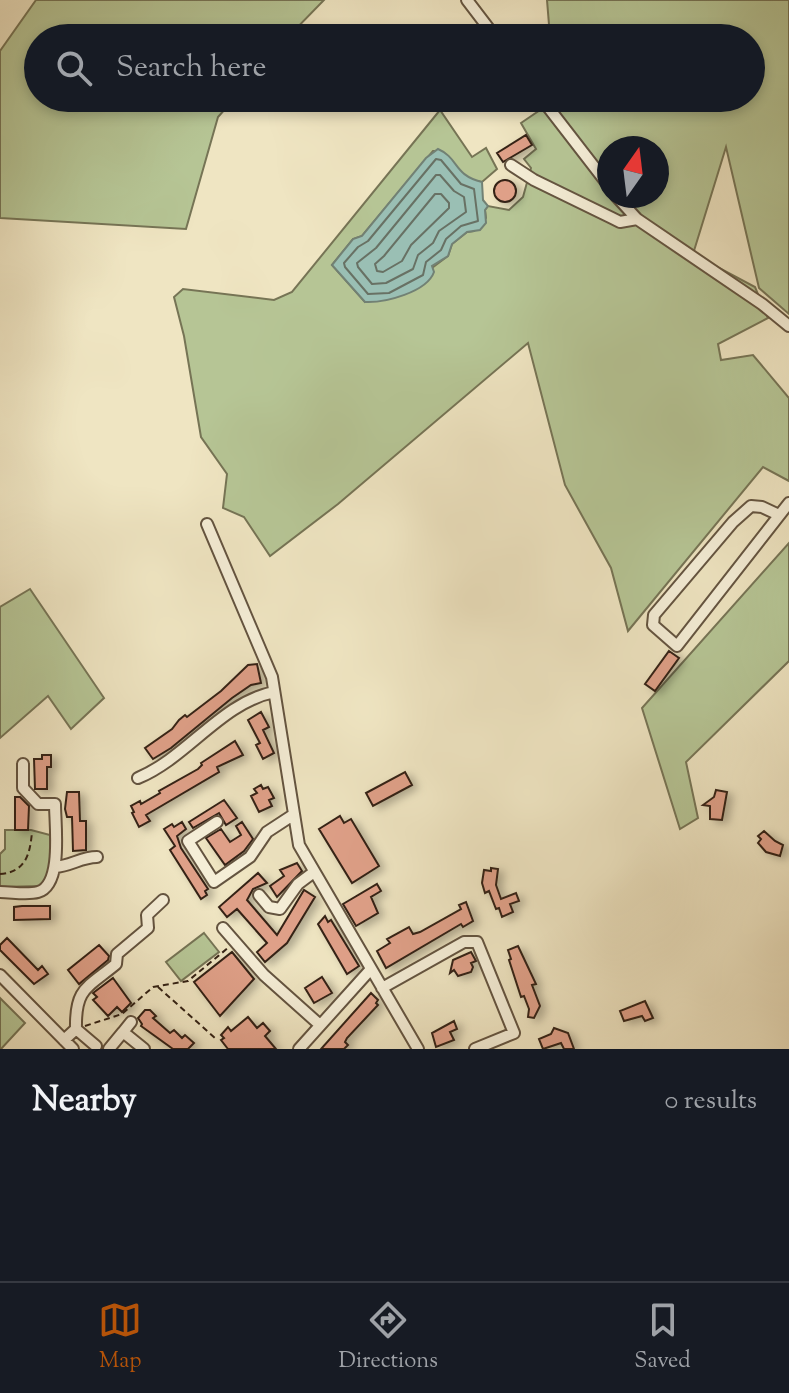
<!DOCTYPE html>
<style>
body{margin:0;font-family:"Sorts Mill Goudy",serif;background:#242831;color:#f1f3f6}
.compass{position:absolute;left:597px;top:136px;width:72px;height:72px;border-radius:50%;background:#171b24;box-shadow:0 4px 12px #0003;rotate:14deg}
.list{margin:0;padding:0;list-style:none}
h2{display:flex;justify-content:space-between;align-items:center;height:104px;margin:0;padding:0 32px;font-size:34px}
h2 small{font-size:26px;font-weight:400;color:#9ea1a6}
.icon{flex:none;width:44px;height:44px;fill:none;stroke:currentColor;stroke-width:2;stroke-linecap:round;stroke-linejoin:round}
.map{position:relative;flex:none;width:789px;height:1049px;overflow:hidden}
.search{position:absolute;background:#171b24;box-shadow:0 4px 12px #0003;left:24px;right:24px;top:24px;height:88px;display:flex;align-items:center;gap:20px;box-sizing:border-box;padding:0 28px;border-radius:44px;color:#9ea1a6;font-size:30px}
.sheet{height:232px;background:#171b24}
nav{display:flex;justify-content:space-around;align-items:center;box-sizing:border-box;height:112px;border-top:2px solid #363941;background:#171b24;font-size:22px;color:#9ea1a6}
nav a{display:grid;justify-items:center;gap:4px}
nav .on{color:#b45309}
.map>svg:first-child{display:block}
.green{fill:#b6c595;stroke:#767455;stroke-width:2;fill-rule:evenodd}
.water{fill:#9abfb4;stroke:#728174;stroke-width:2}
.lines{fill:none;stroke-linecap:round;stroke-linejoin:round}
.shore{stroke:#687164;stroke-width:2}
.building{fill:#dfa088;stroke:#352315;stroke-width:2;filter:url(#shadow)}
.minor-casing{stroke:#645440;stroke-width:14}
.path{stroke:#352315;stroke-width:2;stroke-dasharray:6 4;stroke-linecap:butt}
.minor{stroke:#f5eed7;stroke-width:10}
</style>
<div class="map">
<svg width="789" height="1049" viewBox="0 0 789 1049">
<defs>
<filter id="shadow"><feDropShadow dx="5.5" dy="3" stdDeviation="4" flood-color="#0004"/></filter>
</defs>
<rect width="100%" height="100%" fill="#efe5c2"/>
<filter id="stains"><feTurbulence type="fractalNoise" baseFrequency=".0025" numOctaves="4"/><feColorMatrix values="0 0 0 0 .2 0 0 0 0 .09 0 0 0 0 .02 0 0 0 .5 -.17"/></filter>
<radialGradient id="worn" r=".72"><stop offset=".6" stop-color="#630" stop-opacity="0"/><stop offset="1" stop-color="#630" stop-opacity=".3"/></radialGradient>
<!-- green -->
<path class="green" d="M36 0H324L287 38H38V98H235L218 117 186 229 0 218V51Z
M547 0H789V314L759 288 726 147 693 254 755 287 768 318 718 344 721 360 753 355 789 398V481L763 467 628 631 611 568 565 485 528 343 338 504 270 556 244 517 223 508 227 474 201 437 184 336 174 297 183 289 274 300 292 292 440 110 472 157 486 148 497 169 482 182C477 181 473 181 468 179 454 172 452 149 433 151L362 236 353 239 332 265 365 302 432 268 448 256 452 244 467 232 474 231 486 218 485 210 488 206 509 210 523 197 531 168 524 159 536 149 521 123 543 108 535 98H751V38H548L550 37ZM609 148H657V196H609Z
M789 543V661L686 762 698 818 680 829 642 708Z
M30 589 104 698 71 729 48 696 0 738V607Z
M5 830H31L50 835 52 873 41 886 0 887V854L5 849Z
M204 933 219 952 181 981 166 962Z
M0 998 25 1023 1 1049H0Z"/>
<!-- water -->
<path class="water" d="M438 149C459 158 453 175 482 182L483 200 488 206 485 210 486 223 480 230 467 232 452 244 448 256 432 266 434 272C427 292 385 303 365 302L332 265 353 239 362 236 426 158Z"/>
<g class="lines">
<!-- shore -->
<path class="shore" d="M436 159 441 160 461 184 474 189 478 221 461 226 446 239 441 250 426 262 423 275 389 293 368 294 345 267 344 263 358 247 368 241Z
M436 175H440L454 191 464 197 466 212 439 231 433 243 418 255 413 269 386 283 372 284 358 267 357 263 376 248Z
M435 194H441L449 203V208L411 245 402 261 383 272 377 271 375 264 384 256Z"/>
</g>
<!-- building -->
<path class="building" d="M526 135 532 145 503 162 497 153Z
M494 191a11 11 0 1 1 22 0a11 11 0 1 1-22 0Z
M669 651 679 658 655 691 645 684Z
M257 664 261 683 251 685 232 698 171 748 153 759 150 755 145 748 172 729 179 720 185 715 187 717 221 691 248 665Z
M261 712 269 727 263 730 274 753 263 759 256 745 260 743 248 720Z
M235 741 243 755 217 767 219 772 146 815 150 821 139 827 132 813 134 812 131 806 140 801 141 804 160 793 159 791 198 769 202 765 201 763Z
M42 755H51V767H47V789H35L34 759H42Z
M405 772 412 785 373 806 366 793Z
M261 785 263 789 268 787 274 798 269 800 272 806 259 812 251 796 257 793 254 789Z
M716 790 727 792 722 820 710 819V806L703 805 714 797Z
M67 792H79L80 821H86V850L73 851 72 817H67L65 809Z
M15 797H20L29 806 28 830H15Z
M224 800 237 818 226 825 219 813 193 828 189 822Z
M340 816 344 823 351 819 379 866 352 883 319 829Z
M182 822 186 829 177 836 181 848 208 889 205 891 207 895 201 899 170 850 175 846 164 829 172 824 174 827Z
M242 822 253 839 244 851 225 865 206 838 221 829 230 842 241 835 236 826Z
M764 831 775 841 783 845 780 856 766 852 758 843 761 839 758 836Z
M297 863 302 871 277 897 270 886 284 876 280 870Z
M491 868 498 869 496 885 501 899 516 893 519 901 510 904 513 912 502 917 499 908 496 909 489 891 485 893 482 883 484 870 491 871Z
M258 873 267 883 253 889 247 900 277 935 304 890 315 897 287 943 265 962 257 952 267 943 237 909 227 917 219 907Z
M377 884 381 891 371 897 378 913 356 926 343 904Z
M466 902 473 921 463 927 461 924 386 968 377 951 390 943 387 939 409 927 413 934 420 932 461 909 459 905Z
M22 906H50V919L14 920V907Z
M325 916 328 922 331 920 359 966 347 974 318 924Z
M7 938 38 970 42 966 48 974 34 984 0 950V945Z
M99 945 109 956 108 960 79 984 68 970Z
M518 946 536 984 532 985 540 1006 534 1018 528 1017 529 1009 524 996 521 997 509 960 511 959 508 950Z
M232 952 254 979 220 1016 194 982Z
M471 952 476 961 471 963 473 967 471 972 458 976 454 970 450 973 453 960Z
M322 977 332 993 314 1003 305 988Z
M113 978 131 1003 122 1012 117 1007 108 1016 93 1000 97 997 93 993Z
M371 993 378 1000 376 1003 378 1005 347 1038 345 1042 348 1045 344 1049H321Z
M645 1001 653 1018 645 1021 642 1016 624 1021 620 1011Z
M145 1010H150L156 1016 153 1018 170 1033 174 1030 182 1038 185 1035 194 1043 188 1049H173L141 1026 142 1024 138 1018Z
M248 1017 257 1028 263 1023 270 1031 265 1036 276 1049H228L221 1040 224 1038 221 1035 228 1027 231 1031Z
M454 1021 457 1029 450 1032 454 1040 436 1047 432 1033Z
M554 1028 568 1033 574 1049H564L561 1043 543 1049 539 1039 551 1034Z"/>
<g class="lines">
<!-- minor casing -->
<g class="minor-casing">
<path id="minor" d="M467 0 496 38
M541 98 609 186
M511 165 534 180 612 218 620 222 637 219
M616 196 637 219 762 304 789 326
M779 515 762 507 751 506 733 522 654 615 653 625 677 646 789 503
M207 524 272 677 299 845 418 1049
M138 778C188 757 221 703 274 692
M217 822 188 841 214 882 250 857 267 832 293 815
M55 867C71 866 81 857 97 857
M0 892C12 892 27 895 38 892 63 885 55 825 55 804H38L23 788V764
M259 895 269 907 280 909 298 884 314 872
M223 928 264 975 320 1025
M0 975 73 1049
M382 988 464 942H477L514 1033 475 1049
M131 1022 123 1032 144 1049
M76 1029 96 1046
M64 1040 76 1029C75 988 87 988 116 964L117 954 148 928 147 915 163 900
M109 1049 123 1032
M299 1049 371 969"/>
</g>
<!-- path -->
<path class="path" d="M0 874C26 872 30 854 32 832
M158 987 215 1038
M85 1026 122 1014 153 987 188 981 229 947"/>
<!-- minor -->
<use href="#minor" class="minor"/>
</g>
<rect width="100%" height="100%" filter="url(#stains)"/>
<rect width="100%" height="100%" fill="url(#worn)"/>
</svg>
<svg class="compass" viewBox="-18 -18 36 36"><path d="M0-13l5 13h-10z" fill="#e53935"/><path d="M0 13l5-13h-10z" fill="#9ea1a6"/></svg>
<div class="search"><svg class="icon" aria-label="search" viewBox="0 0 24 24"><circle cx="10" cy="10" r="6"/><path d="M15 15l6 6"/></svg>Search here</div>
</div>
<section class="sheet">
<h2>Nearby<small>0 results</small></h2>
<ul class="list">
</ul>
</section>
<nav>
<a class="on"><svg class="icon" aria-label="map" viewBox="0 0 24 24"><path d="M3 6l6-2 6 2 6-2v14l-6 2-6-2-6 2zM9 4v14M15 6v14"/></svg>Map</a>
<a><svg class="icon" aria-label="directions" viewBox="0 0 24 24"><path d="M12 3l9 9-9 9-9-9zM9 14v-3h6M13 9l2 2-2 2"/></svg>Directions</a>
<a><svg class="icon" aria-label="saved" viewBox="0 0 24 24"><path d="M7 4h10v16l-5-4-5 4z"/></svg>Saved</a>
</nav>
